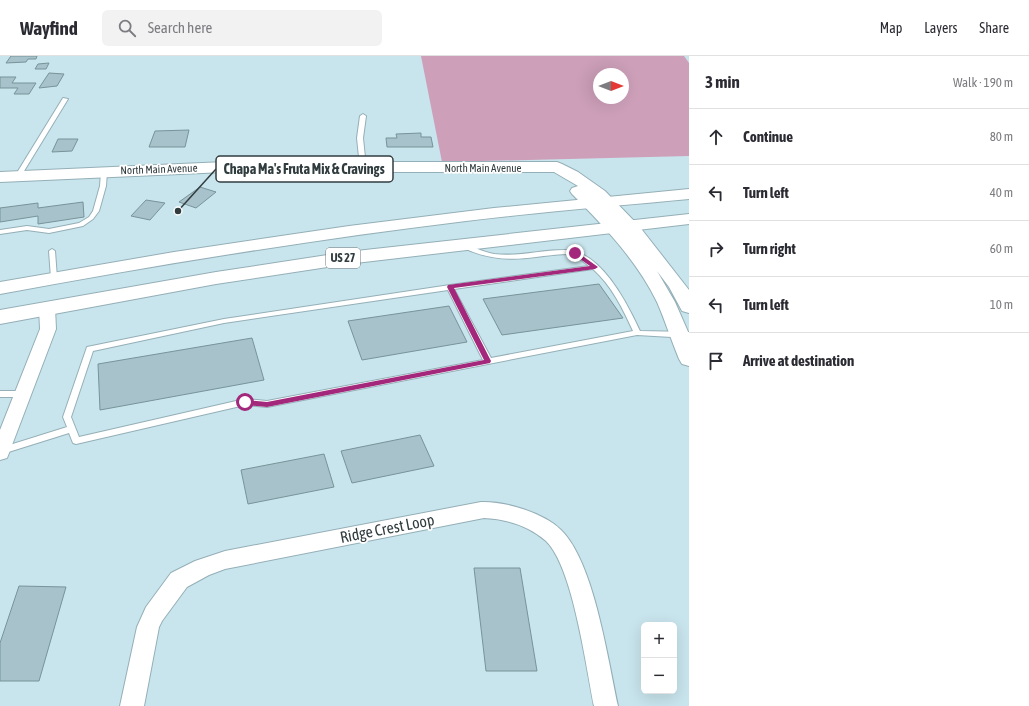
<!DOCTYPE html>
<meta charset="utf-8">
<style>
body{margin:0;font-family:"Asap Condensed",sans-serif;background:#f2f2f3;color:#2b2b33}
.controls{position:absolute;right:12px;bottom:12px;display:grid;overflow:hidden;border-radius:6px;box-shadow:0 4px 16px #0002}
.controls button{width:36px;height:36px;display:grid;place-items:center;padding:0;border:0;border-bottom:1px solid #e1e1e2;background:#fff;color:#2b2b33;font:20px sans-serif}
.compass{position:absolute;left:593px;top:12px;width:36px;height:36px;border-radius:50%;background:#fff;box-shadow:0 4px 16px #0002;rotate:90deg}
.stop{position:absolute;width:12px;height:12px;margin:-9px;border:3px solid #a3277b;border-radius:50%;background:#fff}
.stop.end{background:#a3277b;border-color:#fff;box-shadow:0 1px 4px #0008}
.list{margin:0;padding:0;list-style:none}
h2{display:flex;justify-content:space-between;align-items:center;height:52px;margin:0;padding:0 16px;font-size:17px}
h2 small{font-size:13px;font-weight:400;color:#7c7c81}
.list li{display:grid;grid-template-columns:26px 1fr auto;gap:12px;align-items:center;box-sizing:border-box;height:56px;padding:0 16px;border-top:1px solid #e1e1e2}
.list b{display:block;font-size:15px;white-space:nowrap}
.list em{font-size:13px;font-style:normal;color:#7c7c81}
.icon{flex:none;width:22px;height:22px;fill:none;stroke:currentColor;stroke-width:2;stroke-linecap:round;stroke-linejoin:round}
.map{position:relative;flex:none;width:689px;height:650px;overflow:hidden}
header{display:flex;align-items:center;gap:24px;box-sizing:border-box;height:56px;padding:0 20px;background:#fff;border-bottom:1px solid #e1e1e2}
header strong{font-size:19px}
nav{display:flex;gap:22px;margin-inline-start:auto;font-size:14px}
.search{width:280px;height:36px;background:#f2f2f3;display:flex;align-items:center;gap:10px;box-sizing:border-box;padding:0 14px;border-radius:6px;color:#7c7c81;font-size:15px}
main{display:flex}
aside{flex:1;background:#fff}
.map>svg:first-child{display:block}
.green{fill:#cd9fb9;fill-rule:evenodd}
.building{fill:#a7c2ca;stroke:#78939a}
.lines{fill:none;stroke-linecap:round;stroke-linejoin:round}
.service-casing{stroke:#94afb7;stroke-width:2}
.minor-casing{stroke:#94afb7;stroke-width:2}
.tertiary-casing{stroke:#94afb7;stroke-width:2}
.trunk-casing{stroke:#94afb7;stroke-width:2}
.service{fill:#fff;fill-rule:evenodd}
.minor{fill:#fff;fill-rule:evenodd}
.tertiary{fill:#fff;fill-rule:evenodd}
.trunk{fill:#fff;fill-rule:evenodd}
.route{fill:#a3277b}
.labels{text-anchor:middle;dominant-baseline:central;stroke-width:3.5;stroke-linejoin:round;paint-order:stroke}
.far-street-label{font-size:11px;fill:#313c3f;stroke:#fff}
.shield{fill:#fff;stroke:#6f7679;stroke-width:1}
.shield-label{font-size:12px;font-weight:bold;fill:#313c3f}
.near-street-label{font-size:16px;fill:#313c3f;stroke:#fff}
.leader{fill:none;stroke:#313c3f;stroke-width:1.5}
.callout-dot{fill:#313c3f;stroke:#fff;stroke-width:1.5}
.callout{fill:#fff;stroke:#313c3f;stroke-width:1.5}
.callout-label{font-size:14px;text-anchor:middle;font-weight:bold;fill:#313c3f}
</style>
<header>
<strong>Wayfind</strong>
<div class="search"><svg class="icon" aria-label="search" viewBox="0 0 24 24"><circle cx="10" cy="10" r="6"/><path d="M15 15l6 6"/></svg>Search here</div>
<nav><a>Map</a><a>Layers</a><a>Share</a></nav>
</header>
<main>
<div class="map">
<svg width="689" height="650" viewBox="0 0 689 650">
<rect width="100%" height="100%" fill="#c8e4ec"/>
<!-- green -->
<path class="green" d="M421 0H684L689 7V100L442 106ZM599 18H623V42H599Z"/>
<!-- building -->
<path class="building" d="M11 0H37L36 3H28L26 6 6 7Z
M49 7 46 13H35L38 8Z
M49 17 64 18 57 30 39 32Z
M0 21H16L12 27H36L29 38H14L18 32H0Z
M189 74 185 91H149L155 75Z
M421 77V81H431L433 91H387L386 82H397L396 78Z
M58 83H78L72 95 52 96Z
M200 131 216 136 196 152 179 146Z
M146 144 165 147 150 164 131 160Z
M83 146 84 161 38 168V160L0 166V152L38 147V152Z
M599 228 623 262 502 279 483 243Z
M449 250 467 286 362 304 348 265Z
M252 282 264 324 100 354 98 308Z
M420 379 434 410 352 427 341 395Z
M324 398 334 431 248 448 241 414Z
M474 512H520L537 615H486Z
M19 530 66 531 39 625H0V587Z"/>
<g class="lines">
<!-- service casing -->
<g class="service-casing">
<path id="service" d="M63 42 68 43 21 120 20 121H16L15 120Z
M363 58 366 60 363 82 366 111 363 113 360 111 357 82 360 60Z
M104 114 107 116 106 130 99 155 93 163 83 170 49 177 27 174 0 178V174L27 170 49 173 79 167 89 161 93 155 100 130 101 116Z
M462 187C473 190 482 196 494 198 518 201 540 194 564 194 600 193 627 247 640 275L689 276V282L637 279 267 351 245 349 76 388 73 387 69 377 2 398H0V392L67 371 63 361 87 291 224 263 450 229 589 210 576 200 567 198C557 198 546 200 536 201 509 205 484 203 460 190V188ZM593 213C612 230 623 253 633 275L491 302 454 233ZM448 234 483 304 267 345 245 343 79 381 71 361 93 295 224 267Z
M52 193 55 195 57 222 54 224 51 222 49 195Z
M0 335H23L27 338 23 341H0Z"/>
</g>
<!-- minor casing -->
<g class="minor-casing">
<path id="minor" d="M47 247 52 249 55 252 56 273 9 397 7 402 0 404V374L40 273 39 252 42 249Z
M481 446C505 445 544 457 561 474 594 506 608 604 618 650H594C586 611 573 511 546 485 529 470 506 463 484 462L225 513 209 519 187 531 162 565 159 571 144 650H120L137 571 146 551 171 517 195 505 225 495Z"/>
</g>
<!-- tertiary casing -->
<g class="tertiary-casing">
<path id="tertiary" d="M225 106H557L562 108 578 116 605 135 639 170 689 234V257L682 255 669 231 657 215 675 246 689 278V310L682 308 679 303C671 284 665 264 657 246 637 205 604 170 572 138L570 135 572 132 578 130 554 116H225L0 126V116Z"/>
</g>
<!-- trunk casing -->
<g class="trunk-casing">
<path id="trunk" d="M689 133V143C615 150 540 156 466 165 310 184 155 209 0 238V226L174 196 349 170 494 152Z
M689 158V168L347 208 216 228 0 268V254L216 216 347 196Z"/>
</g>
<!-- service -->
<use href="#service" class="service"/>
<!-- minor -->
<use href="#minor" class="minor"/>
<!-- tertiary -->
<use href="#tertiary" class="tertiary"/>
<!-- trunk -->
<use href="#trunk" class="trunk"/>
</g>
<!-- route -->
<path class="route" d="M573 196H577L598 211 595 213 454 232 491 305 490 307 267 351 245 349 241 346 245 344 267 346 484 304 447 231 448 229 590 210 573 198Z"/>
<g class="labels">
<!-- far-street labels -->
<g class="far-street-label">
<text x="483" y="112">North Main Avenue</text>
<text transform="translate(159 113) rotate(-2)">North Main Avenue</text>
</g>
<!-- shield labels -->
<rect class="shield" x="326" y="192" width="34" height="20" rx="3"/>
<g class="shield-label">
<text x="343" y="202">US 27</text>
</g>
<!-- near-street labels -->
<g class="near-street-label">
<text transform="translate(387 472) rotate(-11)">Ridge Crest Loop</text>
</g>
</g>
<!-- callouts -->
<path class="leader" d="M178 155L216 113"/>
<circle class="callout-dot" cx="178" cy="155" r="4"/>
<rect class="callout" x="216" y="100" width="177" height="26" rx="4"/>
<g class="callout-label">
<text x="304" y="118">Chapa Ma's Fruta Mix &amp; Cravings</text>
</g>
</svg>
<div class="controls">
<button>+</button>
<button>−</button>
</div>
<svg class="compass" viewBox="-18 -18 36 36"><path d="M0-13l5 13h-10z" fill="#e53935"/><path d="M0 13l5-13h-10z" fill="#7c7c81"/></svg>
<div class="stop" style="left:245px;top:346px"></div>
<div class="stop end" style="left:575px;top:197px"></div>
</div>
<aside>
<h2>3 min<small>Walk · 190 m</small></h2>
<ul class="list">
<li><svg class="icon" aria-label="ahead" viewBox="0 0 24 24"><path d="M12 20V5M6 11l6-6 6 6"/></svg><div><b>Continue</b></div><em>80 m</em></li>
<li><svg class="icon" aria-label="left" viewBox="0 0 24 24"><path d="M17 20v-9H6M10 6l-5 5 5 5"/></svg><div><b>Turn left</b></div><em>40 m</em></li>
<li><svg class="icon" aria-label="right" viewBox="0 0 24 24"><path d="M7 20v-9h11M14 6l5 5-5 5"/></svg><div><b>Turn right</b></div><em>60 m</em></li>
<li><svg class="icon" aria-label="left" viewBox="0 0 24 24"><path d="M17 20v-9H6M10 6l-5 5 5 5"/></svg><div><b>Turn left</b></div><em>10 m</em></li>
<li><svg class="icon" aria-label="arrive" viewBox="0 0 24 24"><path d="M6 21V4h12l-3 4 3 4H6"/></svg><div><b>Arrive at destination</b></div></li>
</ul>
</aside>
</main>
